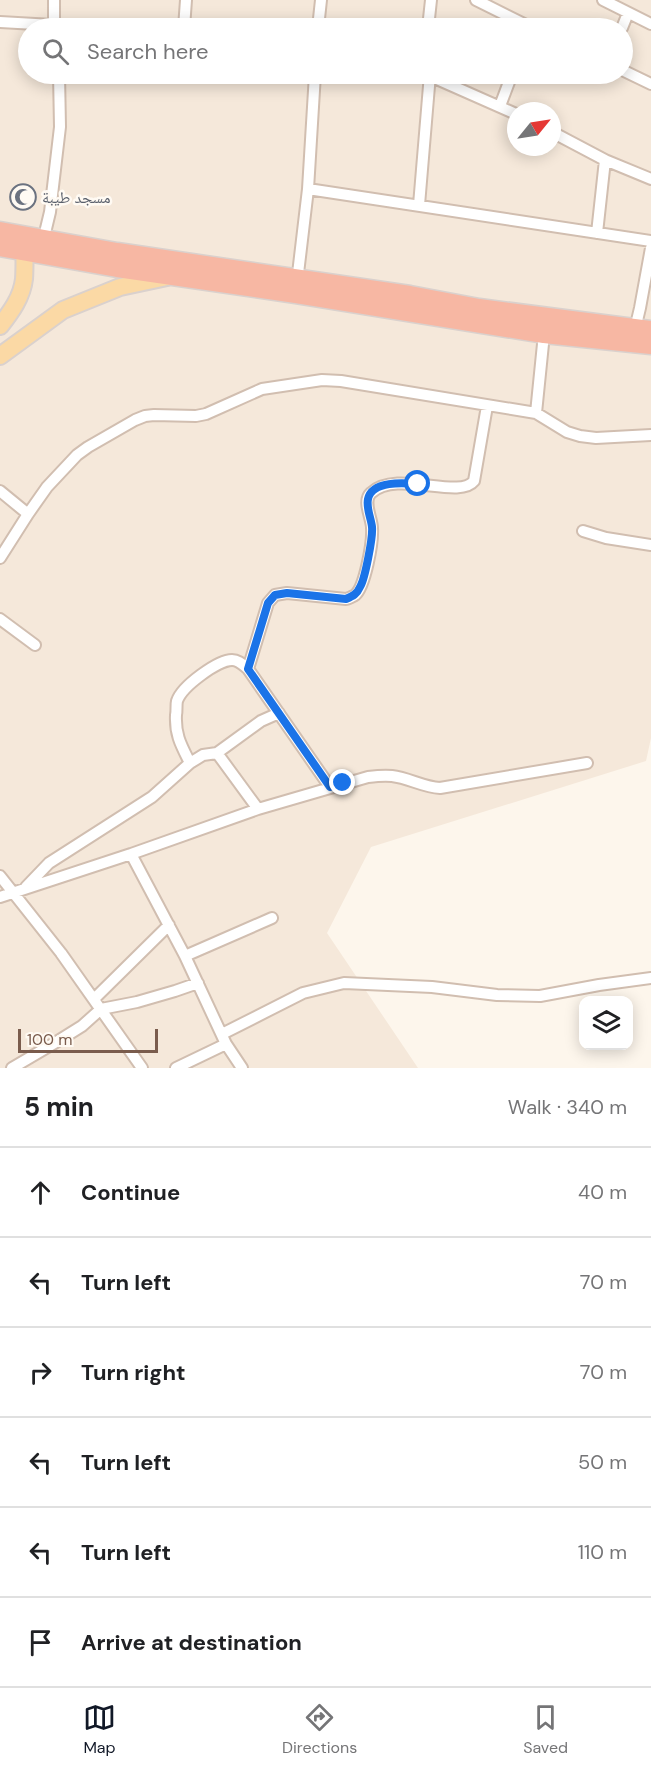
<!DOCTYPE html>
<meta charset="utf-8">
<style>
body{margin:0;font-family:"DM Sans","Noto Naskh Arabic",sans-serif;background:#f6f6f6;color:#202124}
.controls{position:absolute;right:18px;bottom:18px;display:grid;overflow:hidden;border-radius:12px;box-shadow:0 3px 15px #0003}
.controls button{width:54px;height:54px;display:grid;place-items:center;padding:0;border:0;border-bottom:2px solid #e0e0e0;background:#fff;color:#202124;font:30px sans-serif}
.compass{position:absolute;left:507px;top:102px;width:54px;height:54px;border-radius:50%;background:#fff;box-shadow:0 3px 15px #0003;rotate:60deg}
.scale{position:absolute;left:18px;bottom:15px;width:140px;box-sizing:border-box;padding-left:6px;border:3px solid #7a5c4d;border-top:0;font-size:16px;line-height:21px;white-space:nowrap;color:#7a5c4d;-webkit-text-stroke:4px #fffaf3;paint-order:stroke}
.stop{position:absolute;width:18px;height:18px;margin:-14px;border:4px solid #1a73e8;border-radius:50%;background:#fff}
.stop.end{background:#1a73e8;border-color:#fff;box-shadow:0 2px 6px #0008}
.list{margin:0;padding:0;list-style:none}
h2{display:flex;justify-content:space-between;align-items:center;height:78px;margin:0;padding:0 24px;font-size:26px}
h2 small{font-size:20px;font-weight:400;color:#757577}
.list li{display:grid;grid-template-columns:39px 1fr auto;gap:18px;align-items:center;box-sizing:border-box;height:90px;padding:0 24px;border-top:2px solid #e0e0e0}
.list b{display:block;font-size:22px;white-space:nowrap}
.list em{font-size:20px;font-style:normal;color:#757577}
.icon{flex:none;width:33px;height:33px;fill:none;stroke:currentColor;stroke-width:2;stroke-linecap:round;stroke-linejoin:round}
.map{position:relative;flex:none;width:651px;height:1068px;overflow:hidden}
.search{position:absolute;background:#fff;box-shadow:0 3px 15px #0003;left:18px;right:18px;top:18px;height:66px;display:flex;align-items:center;gap:15px;box-sizing:border-box;padding:0 21px;border-radius:33px;color:#757577;font-size:22px}
.sheet{height:618px;background:#fff}
nav{display:flex;justify-content:space-around;align-items:center;box-sizing:border-box;height:84px;border-top:2px solid #e0e0e0;background:#fff;font-size:16px;color:#757577}
nav a{display:grid;justify-items:center;gap:3px}
nav .on{color:#111827}
.map>svg:first-child{display:block}
.residential{fill:#f5e8da;fill-rule:evenodd}
.lines{fill:none;stroke-linecap:round;stroke-linejoin:round}
.street-casing{stroke:#d1beb0;stroke-width:14}
.primary-casing{stroke:#dad1cd;stroke-width:20}
.highway-casing{stroke:#dad1cd;stroke-width:21}
.street{stroke:#fff;stroke-width:10}
.primary{stroke:#fbd9a5;stroke-width:16}
.highway{stroke:#f7b7a3;stroke-width:18}
.route{stroke:#1a73e8;stroke-width:8}
.labels{text-anchor:middle;dominant-baseline:central;stroke-width:5;stroke-linejoin:round;paint-order:stroke}
.worship-label{font-size:16px;fill:#5b616d;stroke:#fffaf3;text-anchor:start}
</style>
<div class="map">
<svg width="651" height="1068" viewBox="0 0 651 1068">
<rect width="100%" height="100%" fill="#fdf6ec"/>
<!-- residential -->
<path class="residential" d="M0 0H651V738L646 761 371 847 327 933 418 1068H0ZM28 28H622V74H28ZM516 111H552V147H516Z"/>
<g class="lines">
<!-- street casing -->
<g class="street-casing">
<path id="street" d="M476 0 532 28
M603 0 651 24
M0 22 106 28
M54 28V0
M184 28 186 0
M318 28 321 0
M428 28 431 0
M622 28 628 13
M622 70 651 84
M430 76 516 114
M500 106 512 74
M552 132 605 160 651 179
M308 189 651 241
M419 205 430 74
M597 233 605 160
M44 237 50 212 60 127 59 74
M297 282 308 189 315 74
M635 329 640 308 651 248
M536 413 544 334
M0 491 28 514
M583 531 606 538 651 545
M0 558 28 514 47 487 77 455 88 447 135 420 145 416 154 415 196 416 206 414 262 389 322 380 341 381 536 413 567 432 580 436 596 438 651 435
M0 619 35 645
M248 669 268 603 275 595 287 593 346 599C347 599 354 596 355 595 365 587 373 542 372 528 372 518 362 501 371 493 396 469 459 500 474 481L487 406
M217 753 258 809
M190 763C181 745 175 735 176 715 177 710 176 705 177 701 182 686 218 660 232 660 239 660 243 665 248 669L330 787
M131 854 185 956 226 1044 242 1068
M0 876 61 953 142 1068
M26 887 49 863 152 797 190 763 203 755 217 753 261 721 279 713
M0 897 131 854 258 809 368 777C376 776 384 775 392 776 409 778 423 787 440 788L587 763
M185 956 272 918
M94 999 169 925
M222 1034 303 993 344 983 432 987 497 995 540 996 599 985 651 978
M12 1068 58 1041 82 1026 101 1009 137 1002 175 991 198 983
M176 1068 226 1044"/>
</g>
<!-- primary casing -->
<g class="primary-casing">
<path id="primary" d="M0 326C11 312 22 297 24 279 25 266 24 253 25 240
M0 356 63 310 120 287 167 277"/>
</g>
<!-- highway casing -->
<g class="highway-casing">
<path id="highway" d="M0 231 117 252 410 295 479 308 651 330
M0 247 117 268 296 294 544 334 651 345"/>
</g>
<!-- street -->
<use href="#street" class="street"/>
<!-- primary -->
<use href="#primary" class="primary"/>
<!-- highway -->
<use href="#highway" class="highway"/>
</g>
<g class="lines">
<!-- route -->
<path class="route" d="M343 783 330 787 248 669 268 603 275 595 287 593 346 599C353 596 357 594 360 587 365 579 373 537 372 527 371 518 366 508 368 499 372 480 405 483 418 484"/>
</g>
<!-- icons -->
<defs>
<g id="mosque-ring" transform="scale(1.35)"><circle r="9.5" fill="#fffaf3" stroke="#6b7280" stroke-width="1.5"/><path d="M3.5-4.9A6 6 0 1 0 3.5 4.9A5 5 0 1 1 3.5-4.9Z" fill="#6b7280"/></g>
</defs>
<g fill-rule="evenodd">
<use href="#mosque-ring" x="23" y="197"/>
</g>
<g class="labels">
<!-- worship labels -->
<g class="worship-label">
<text x="42" y="197">مسجد طيبة</text>
</g>
</g>
</svg>
<div class="controls">
<button><svg class="icon" aria-label="layers" viewBox="0 0 24 24"><path d="M12 4l9 5-9 5-9-5zM3 14l9 5 9-5"/></svg></button>
</div>
<svg class="compass" viewBox="-18 -18 36 36"><path d="M0-13l5 13h-10z" fill="#e53935"/><path d="M0 13l5-13h-10z" fill="#757577"/></svg>
<div class="scale">100 m</div>
<div class="stop" style="left:418px;top:484px"></div>
<div class="stop end" style="left:343px;top:783px"></div>
<div class="search"><svg class="icon" aria-label="search" viewBox="0 0 24 24"><circle cx="10" cy="10" r="6"/><path d="M15 15l6 6"/></svg>Search here</div>
</div>
<section class="sheet">
<h2>5 min<small>Walk · 340 m</small></h2>
<ul class="list">
<li><svg class="icon" aria-label="ahead" viewBox="0 0 24 24"><path d="M12 20V5M6 11l6-6 6 6"/></svg><div><b>Continue</b></div><em>40 m</em></li>
<li><svg class="icon" aria-label="left" viewBox="0 0 24 24"><path d="M17 20v-9H6M10 6l-5 5 5 5"/></svg><div><b>Turn left</b></div><em>70 m</em></li>
<li><svg class="icon" aria-label="right" viewBox="0 0 24 24"><path d="M7 20v-9h11M14 6l5 5-5 5"/></svg><div><b>Turn right</b></div><em>70 m</em></li>
<li><svg class="icon" aria-label="left" viewBox="0 0 24 24"><path d="M17 20v-9H6M10 6l-5 5 5 5"/></svg><div><b>Turn left</b></div><em>50 m</em></li>
<li><svg class="icon" aria-label="left" viewBox="0 0 24 24"><path d="M17 20v-9H6M10 6l-5 5 5 5"/></svg><div><b>Turn left</b></div><em>110 m</em></li>
<li><svg class="icon" aria-label="arrive" viewBox="0 0 24 24"><path d="M6 21V4h12l-3 4 3 4H6"/></svg><div><b>Arrive at destination</b></div></li>
</ul>
</section>
<nav>
<a class="on"><svg class="icon" aria-label="map" viewBox="0 0 24 24"><path d="M3 6l6-2 6 2 6-2v14l-6 2-6-2-6 2zM9 4v14M15 6v14"/></svg>Map</a>
<a><svg class="icon" aria-label="directions" viewBox="0 0 24 24"><path d="M12 3l9 9-9 9-9-9zM9 14v-3h6M13 9l2 2-2 2"/></svg>Directions</a>
<a><svg class="icon" aria-label="saved" viewBox="0 0 24 24"><path d="M7 4h10v16l-5-4-5 4z"/></svg>Saved</a>
</nav>
